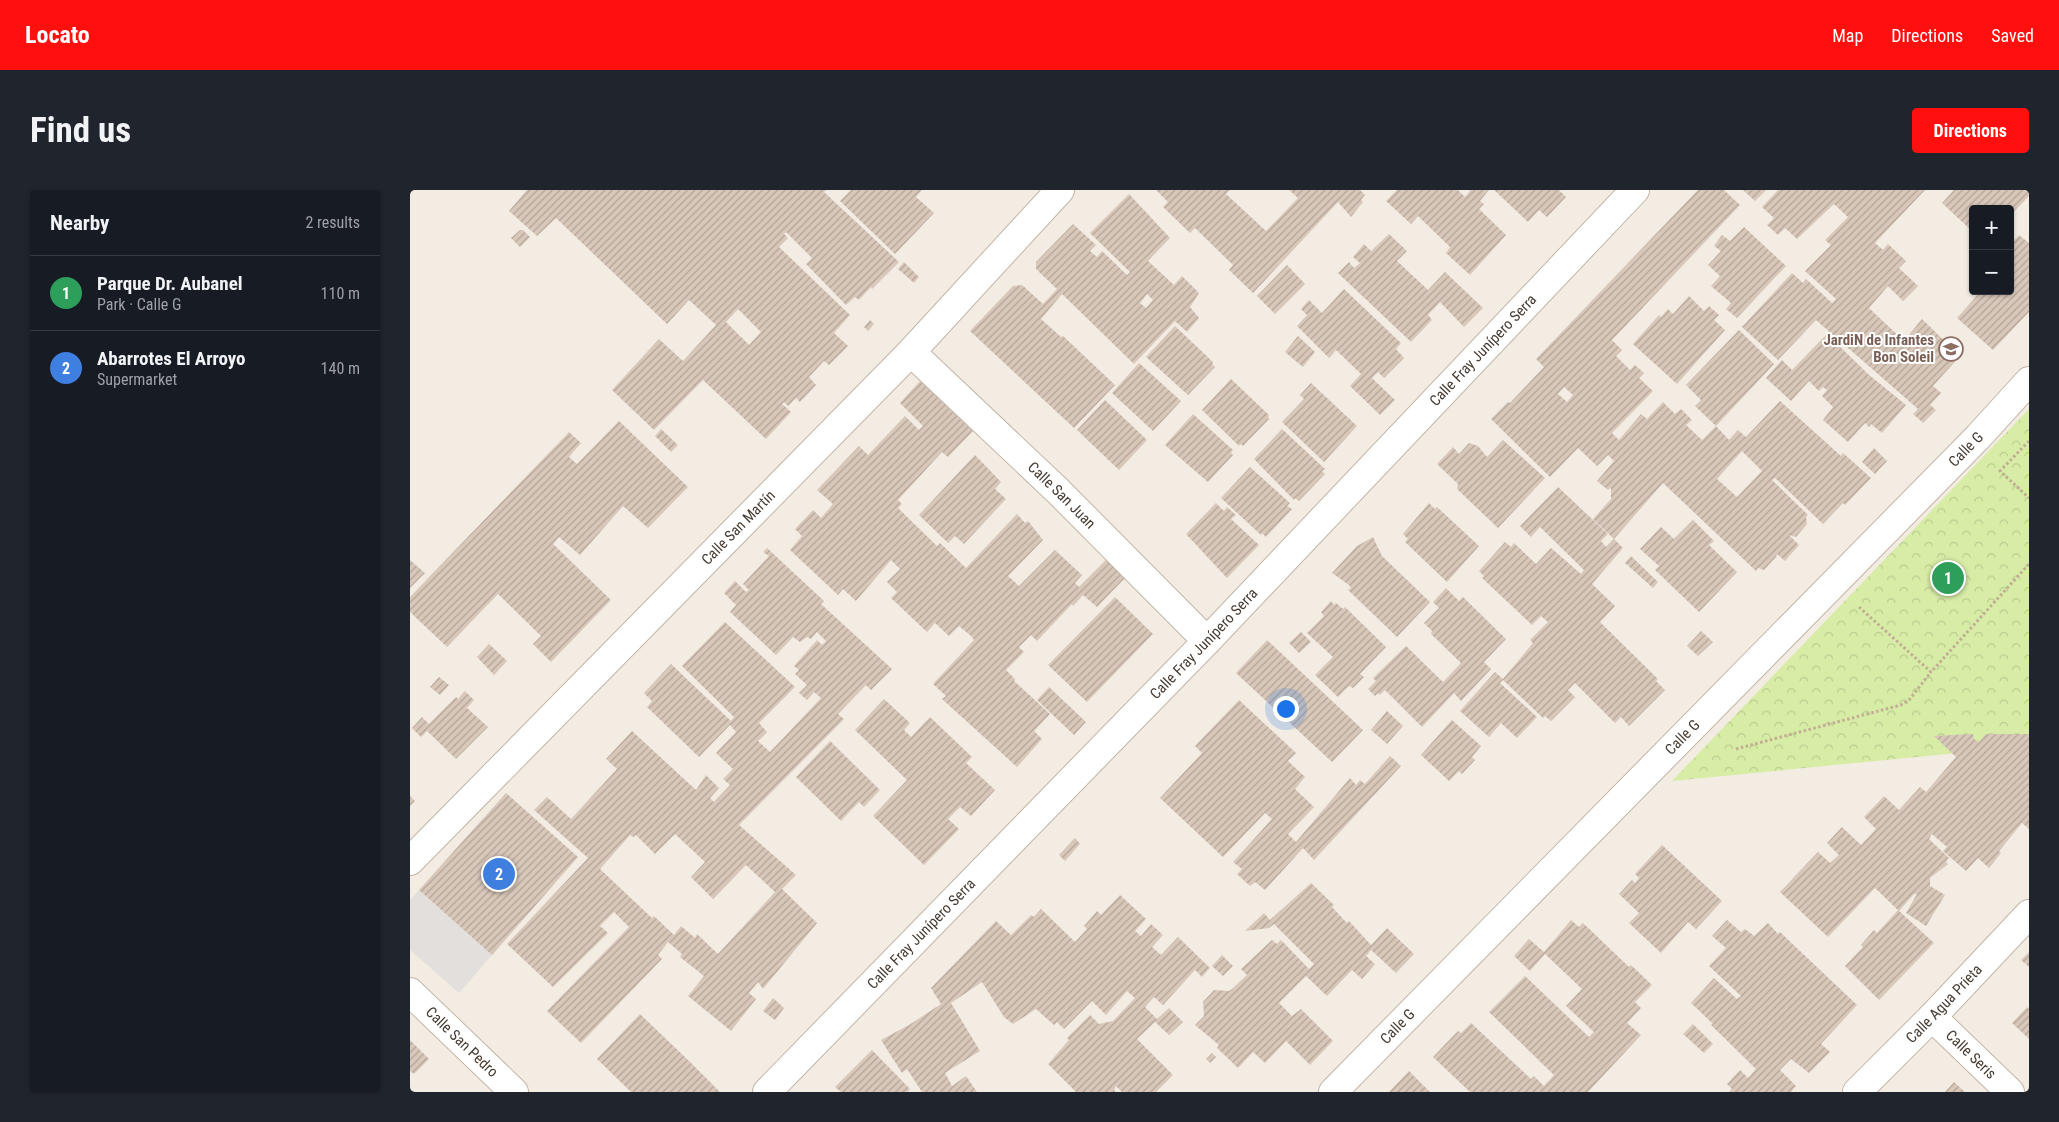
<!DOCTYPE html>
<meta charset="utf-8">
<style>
body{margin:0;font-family:"Roboto Condensed",sans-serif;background:#20242c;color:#f1f3f6}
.controls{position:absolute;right:15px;top:15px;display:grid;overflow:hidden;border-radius:5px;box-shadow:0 1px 4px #0004}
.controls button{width:45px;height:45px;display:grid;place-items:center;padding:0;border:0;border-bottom:1px solid #363941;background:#171b24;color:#f1f3f6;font:25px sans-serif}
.you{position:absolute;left:875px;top:518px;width:18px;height:18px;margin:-12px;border:4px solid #fff;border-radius:50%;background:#1a73e8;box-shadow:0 0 0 8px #1a73e833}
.badge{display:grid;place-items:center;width:32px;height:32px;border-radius:50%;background:#ff100e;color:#fff;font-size:16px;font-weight:700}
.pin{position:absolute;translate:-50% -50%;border:2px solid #fff;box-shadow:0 1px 5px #0006}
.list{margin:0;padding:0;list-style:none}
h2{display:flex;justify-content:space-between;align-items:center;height:65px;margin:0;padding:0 20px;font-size:21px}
h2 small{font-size:16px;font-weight:400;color:#9ea1a6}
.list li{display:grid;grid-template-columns:32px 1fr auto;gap:15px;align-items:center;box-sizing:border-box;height:75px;padding:0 20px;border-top:1px solid #363941}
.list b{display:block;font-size:19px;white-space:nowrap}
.list p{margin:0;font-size:16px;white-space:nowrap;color:#9ea1a6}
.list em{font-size:16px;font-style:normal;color:#9ea1a6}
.map{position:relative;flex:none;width:1619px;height:902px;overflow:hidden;border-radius:5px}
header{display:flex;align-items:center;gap:30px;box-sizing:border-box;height:70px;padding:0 25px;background:#ff100e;color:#fff}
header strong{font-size:24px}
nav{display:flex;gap:28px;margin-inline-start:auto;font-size:18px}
.intro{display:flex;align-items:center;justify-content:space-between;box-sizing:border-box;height:120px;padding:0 30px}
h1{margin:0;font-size:35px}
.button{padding:12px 22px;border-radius:5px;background:#ff100e;color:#fff;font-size:18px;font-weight:700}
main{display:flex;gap:30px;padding:0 30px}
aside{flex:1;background:#171b24;border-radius:5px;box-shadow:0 1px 4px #0004}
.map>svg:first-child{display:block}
.forest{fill:url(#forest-crowns)}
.parking{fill:#e3dfdc}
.building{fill:url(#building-hatch);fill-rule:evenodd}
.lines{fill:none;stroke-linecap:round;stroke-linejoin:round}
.minor-casing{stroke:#c3b5a7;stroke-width:30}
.tertiary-casing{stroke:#c3b5a7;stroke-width:30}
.path{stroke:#c3ac94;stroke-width:3;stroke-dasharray:2.5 2.5;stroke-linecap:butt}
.minor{stroke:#fff;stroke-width:28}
.tertiary{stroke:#fff;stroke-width:28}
.labels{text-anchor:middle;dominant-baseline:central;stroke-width:4;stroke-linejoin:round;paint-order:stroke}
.education-label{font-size:15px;font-weight:bold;fill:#785e54;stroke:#fff;text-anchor:end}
.street-label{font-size:15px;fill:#463b32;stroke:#fff}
</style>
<header>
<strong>Locato</strong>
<nav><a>Map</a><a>Directions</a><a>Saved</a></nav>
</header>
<div class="intro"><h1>Find us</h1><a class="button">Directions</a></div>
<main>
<aside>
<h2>Nearby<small>2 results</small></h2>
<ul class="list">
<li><span class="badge" style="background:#2e9e5b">1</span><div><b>Parque Dr. Aubanel</b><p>Park · Calle G</p></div><em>110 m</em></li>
<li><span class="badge" style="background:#3f7fe0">2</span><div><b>Abarrotes El Arroyo</b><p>Supermarket</p></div><em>140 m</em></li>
</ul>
</aside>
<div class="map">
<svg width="1619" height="902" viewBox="0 0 1619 902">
<defs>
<pattern id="forest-crowns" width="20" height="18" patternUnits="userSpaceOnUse" patternTransform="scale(1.25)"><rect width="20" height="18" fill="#d7eda6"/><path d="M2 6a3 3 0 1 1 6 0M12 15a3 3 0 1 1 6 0" fill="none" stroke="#bacc8f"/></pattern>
<pattern id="building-hatch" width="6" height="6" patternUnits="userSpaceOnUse" patternTransform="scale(1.25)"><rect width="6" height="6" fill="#d9c8ba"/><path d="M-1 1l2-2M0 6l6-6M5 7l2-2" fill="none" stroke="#b2a498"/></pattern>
</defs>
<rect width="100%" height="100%" fill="#f3ece2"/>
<!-- forest -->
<path class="forest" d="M1619 219V556L1262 591Z"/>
<!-- parking -->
<path class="parking" d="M9 700 82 765 49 803 0 760V710Z"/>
<!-- building -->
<path class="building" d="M117 0H416L414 2 489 72 462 99 461 97 449 110 445 107 436 115 396 74 402 68 376 42 374 44 378 48 369 57 440 125 424 143 438 156 419 175 414 171 399 187 406 195 390 212 386 208 378 216 374 212 372 214 381 222 356 249 293 190 244 240 202 200 249 149 273 171 306 135 279 110 257 134 146 28 127 46 99 21ZM328 119 351 142 339 155 316 132Z
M441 0H512L506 7 524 23 485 64 430 11Z
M746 0H820L816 4 856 41 888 8 879 0H950L955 5 951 10 953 12 941 27 928 12 843 103 819 80 823 75 785 38 780 43 753 17 758 12Z
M987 0H1048L1055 7 1060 1 1059 0H1079L1070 11 1074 14 1069 19 1096 45 1060 85 1036 63 1040 57 1008 26 1001 34 976 11Z
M1084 0H1149L1156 7 1137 27 1129 20 1118 32Z
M1288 0H1314L1330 15 1202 150 1212 160 1206 166 1220 180 1225 175 1234 183 1229 188 1243 201 1202 243 1209 250 1231 224 1237 229 1253 212 1265 224 1271 219 1282 230 1276 235 1292 250 1306 236 1319 250 1328 240 1336 247 1370 211 1431 266 1433 263 1461 288 1435 315 1433 313 1413 334 1365 288 1362 290 1398 325 1396 327 1397 334 1386 347 1379 345 1389 355 1375 371 1367 364 1366 367 1354 380 1348 378 1346 381 1253 293 1204 349 1183 329 1201 309V298L1198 300 1187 291 1204 271 1198 265 1187 276 1168 258 1140 287 1081 229 1098 212 1100 213 1134 177 1126 169ZM1154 197 1163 205 1157 212 1148 204ZM1332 261 1352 281 1327 307 1307 289Z
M1333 0H1356L1345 11Z
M1368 0H1515L1465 53 1473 60 1478 54 1496 71 1489 78 1508 96 1493 111 1478 96 1459 118 1494 151 1512 129 1550 166 1523 196 1531 203 1520 215 1526 220 1513 233 1503 224 1508 219 1406 130 1368 170 1332 137 1382 83 1393 93 1396 89 1422 113 1426 109 1395 81 1421 55 1415 50 1438 27 1424 14 1387 49 1375 38 1368 45 1357 35 1364 28 1352 17Z
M1544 0H1619V6L1600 26V19H1563V42L1532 13Z
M719 4 760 48 738 71 764 95 772 86 789 103 780 117 789 128 777 142 765 131 724 174 652 104 631 129 651 147 653 146 705 195 664 238 560 141 603 96 612 95 633 114 647 99 626 79V72L663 34 686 55 680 61 687 67 692 61 717 85 720 82 680 43ZM737 104 743 110 736 118 730 113Z
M1334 37 1376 76 1327 128 1316 119 1321 113 1301 96 1310 86 1298 75 1311 61 1304 56 1312 45 1320 51Z
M110 40H113L120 47 110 57 101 48Z
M979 44 997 61 987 71 1018 100 1035 82 1073 118 1054 137 1030 112 1018 125 1022 130 1001 152 928 83 939 72 944 78 950 73 943 67 954 54 961 61Z
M1609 45 1619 53V122L1583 160 1547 128 1571 101H1600V55Z
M494 72 509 87 504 93 488 79Z
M877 75 895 94 865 124 847 106Z
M934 99 991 153 986 159 994 168 974 188 968 182 962 188 985 210 970 225 940 196 951 184 926 160 919 168 887 136 897 125 891 119 899 110 912 123Z
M1279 106 1294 121 1299 116 1309 125 1304 130 1315 140 1267 194 1223 154 1249 125 1251 127 1258 119 1263 124Z
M460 130 464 134 458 141 454 137Z
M765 136 803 172 802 174 805 177 778 205 736 167Z
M1329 140 1364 174 1306 236 1285 216 1291 210 1276 195Z
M1417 144 1458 184 1496 215 1472 243 1461 234 1459 237 1455 233 1438 252 1413 230 1423 217 1412 206 1417 200 1413 197 1409 201 1399 191 1381 211 1356 188 1372 170 1382 180Z
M888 146 905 162 893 177 875 162Z
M729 173 771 211 743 241 702 203Z
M821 189 859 225 858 227 859 229 833 256 831 254 829 256 792 220Z
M510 191 563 241 538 267 532 262 488 310 492 314 488 318 527 356 530 353 556 378 607 324 615 333 618 331 633 350 598 386 609 396 645 360 672 385 665 393 669 397 696 370 715 388 687 417 673 405 663 416 662 414 627 451 621 445 609 457 614 462 596 480 605 489 604 491 640 524 624 541 632 549 607 577 532 509 536 506 523 494 564 450 561 446 549 436 539 446 525 433 517 442 481 408 487 402 477 392 490 379 481 370 446 411 433 399 428 405 380 360 392 346 385 339 403 320 411 328 423 314 407 300 449 256 458 265 495 226 509 240 513 236 490 213Z
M901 193 947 236 914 272 872 232 894 209 890 205Z
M695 210 737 250 709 280 667 240Z
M783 224 823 260 821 263 823 265 798 292 755 255Z
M209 231 278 297 238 338 213 316 170 365 149 347 143 354 201 410 141 472 123 454 131 446 88 404 37 457 0 422V407L159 242 171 253 159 267 167 274Z
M251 239 268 255 261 262 245 246Z
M872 239 915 279 912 281 915 284 889 311 885 308 884 310 844 269Z
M1093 250 1135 288 1088 338 1047 299 1048 294 1027 274 1043 257 1049 264 1059 253 1068 256 1077 267Z
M1464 258 1477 271 1465 284 1452 272Z
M565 265 591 292 585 299 596 309 554 354 545 346 538 353 509 325Z
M840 277 880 313 877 316 882 319 856 347 852 343 851 345 811 308Z
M1148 297 1198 344 1191 351 1196 357 1204 349 1213 358 1182 394 1205 416 1190 432 1248 489 1246 491 1255 500 1219 536 1211 527 1205 533 1165 493 1158 500 1165 507 1141 531 1135 526 1133 528 1093 490 1090 493 1127 527 1107 548 1091 533 1079 547 1050 521 1085 482 1093 489 1123 453 1120 450 1138 432 1131 426 1122 435 1072 388 1074 386 1069 381 1095 352 1101 357 1104 353 1126 374 1141 358 1171 384 1174 380 1130 337 1121 347 1110 336Z
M806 313 814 321 817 317 826 325 821 329 849 355 817 388 776 344Z
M1019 313 1025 319 1027 317 1069 356 1037 392 995 352 998 349 993 344Z
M1283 330 1304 351 1299 355 1327 382 1289 422 1245 380 1249 376 1230 359 1251 337 1264 349Z
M963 347 972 366 1020 412 987 447 938 400 941 398 939 395 922 383 947 356Z
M357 358 414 411 411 414 482 479 461 500 456 495 428 524 434 529 329 635 386 685 372 699 407 733 353 799 348 792 339 803 346 809 321 841 278 806 294 786 270 767 272 764 258 752 248 765 252 769 171 853 137 821 219 737 204 722 190 736 198 743 143 797 97 754 178 668 124 620 137 607 161 629 207 579 196 569 222 541 286 600 296 585 309 598 300 608 304 612 320 595 313 589 323 579 306 563 326 542 320 535 289 567 237 517 242 511 234 503 261 474 321 531 324 527 272 476 315 432 385 497 349 533 357 542 348 551 360 562 411 508 404 502 397 510 389 503 397 495 385 484 389 480 384 476 407 450 412 455 416 451 407 442 401 449 397 447 390 452 383 447 366 465 320 422 326 415 314 403 325 391 336 402 339 400 333 394 359 366 353 362ZM265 644 295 672 281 687 303 709 336 675 365 702 308 764 287 744 285 748 271 736 264 745 244 726 242 728 190 679 220 645 223 647 226 645 245 664Z
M1221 366 1248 392 1243 398 1215 373Z
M0 370 15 383 0 398Z
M1036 398 1049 411 1053 407 1096 449 1074 472 1081 479 1051 511 1044 503 1012 537 975 500 970 505 968 503 965 506 958 499 966 491 963 488 996 456 1033 492 1051 473 1021 444 1022 441 1014 433 1029 418 1023 412Z
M705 407 743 444 677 512 638 475Z
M921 411 924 415 926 413 933 419 935 417 976 457 950 484 954 487 943 498 939 496 928 507 905 485 923 467 897 443 914 426 911 422Z
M1291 441 1303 452 1288 466 1277 456Z
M891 442 901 452 889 463 879 453Z
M857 450 953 540 922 572 826 483Z
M79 454 97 471 84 485 67 467Z
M29 487 39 495 30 505 20 497Z
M639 497 676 532 664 545 627 510Z
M55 501 64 510 57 518 78 537 46 569 17 541 11 547 2 538 12 527 19 534 46 507 48 509Z
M474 509 500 533 494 540 501 547 520 527 562 567 556 573 585 600 561 626 550 617 538 629 549 639 514 675 463 626 497 590 445 540Z
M829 510 886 563 878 571 895 587 885 599 904 617 878 644 886 652 940 588 946 595 950 590 955 594 980 566 991 576 904 670 893 658 855 700 845 692 840 696 827 684 832 679 823 672 862 629 855 623 813 667 750 608 792 563 785 556Z
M977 521 993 536 977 554 961 540Z
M1042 530 1071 556 1062 567 1065 570 1052 584 1049 581 1039 591 1011 565Z
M1563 544 1564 549 1569 552 1576 544H1619V639L1612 633 1589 661 1591 663 1579 678 1568 668 1556 681 1533 661 1537 657 1522 644 1519 649 1539 668 1536 672 1538 674 1520 688V696L1535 705 1516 736 1496 723 1507 704H1504L1489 721 1465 698 1418 747 1370 702 1408 662 1420 673 1429 665 1417 653 1432 637 1451 655 1466 639 1454 627 1474 606 1489 620 1510 597 1516 602 1546 567 1524 546Z
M420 551 470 600 454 617 449 612 431 631 386 587Z
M96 603 168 667 82 765 9 700Z
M0 606 5 611 0 616Z
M665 648 670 654 655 671 649 665Z
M1252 655 1312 711 1286 739 1278 732 1251 763 1219 733 1229 723 1209 704 1222 690 1225 693 1229 688 1225 684Z
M901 693 924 715 922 717 934 730 937 733 939 731 961 755 977 738 1004 764 986 783 961 760 956 766 965 774 952 789 942 780 917 806 896 786 869 813 882 826 891 819 923 851 900 875 876 851 855 873 843 862 828 878 807 858 809 855 785 835 794 826 793 812 804 800 819 801 823 798 837 785 831 779 862 750 867 754 871 750 899 779 904 774 864 734 859 738 835 741 854 723 860 730Z
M710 705 736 729 725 741 731 746 741 734 753 745 742 757 751 765 768 747 800 778 792 787 785 780 753 815 744 807 735 817 747 829 759 818 773 832 759 845 745 832 727 849 763 885 746 902H712L706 896 704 900 706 902H666L638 874 659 850 657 848 680 825 689 834 703 831 725 808 717 801 696 825 682 811 654 839 647 832 644 835 626 819 603 834 594 827 572 792 541 813 570 861 535 883 542 896 556 886 567 902H512L497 879 492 883 471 850 499 835 531 814 521 798 586 731 601 745 621 725 624 727 631 719 665 752 677 739 674 736 687 721 691 725Z
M1488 720 1524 753 1469 810 1435 776 1453 757 1451 755 1464 740 1467 743Z
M1161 730 1169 737 1173 733 1219 777 1221 775 1242 795 1225 812 1231 818 1217 833 1231 845 1178 902H1060L1023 867 1048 841 1051 843 1061 833 1121 889 1124 886 1134 896 1144 885 1079 822 1115 786 1179 847 1184 842 1156 816 1172 799 1135 764 1120 781 1104 766 1119 749 1134 762Z
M1317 730 1331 742 1335 739 1344 746 1358 733 1368 744 1370 742 1447 815 1411 854 1420 862 1399 883 1381 869 1370 880 1386 896 1381 902H1319L1322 899 1317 894 1330 880 1338 888 1346 879 1301 835 1303 834 1281 813 1304 788 1327 809 1331 806 1299 776 1316 758 1302 746Z
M1619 762V777L1611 770Z
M812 765 823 776 813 786 802 776Z
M363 808 374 818 365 830 353 821Z
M1617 817 1619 819V849L1602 833Z
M230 824 279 871 310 902H221L187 869Z
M1283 834 1303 854 1294 863 1273 844Z
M0 850 19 869 4 884 0 881Z
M462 860 500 899 498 902H431L425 897Z
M802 863 806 867 800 873 796 869Z
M999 881 1020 902H979Z
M1544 892 1555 902H1535Z"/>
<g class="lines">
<!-- minor casing -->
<g class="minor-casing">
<g id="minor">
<path id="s1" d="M501 162 648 301 797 451"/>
<path id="s2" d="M0 671 501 162 650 0"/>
<path id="s3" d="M1522 827 1600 902"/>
<path id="s4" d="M357 902 797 451 1225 0"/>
<path id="s5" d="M923 902 1568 247 1619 191"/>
<path id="s6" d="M1447 902 1522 827 1619 724"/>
</g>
</g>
<!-- tertiary casing -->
<g class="tertiary-casing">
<g id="tertiary">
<path id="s7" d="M0 802 104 902"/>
</g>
</g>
<!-- path -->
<path class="path" d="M1619 251 1590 281 1619 308
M1449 417 1521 482 1619 374
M1326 559 1491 515 1499 510 1521 482"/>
<!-- minor -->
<use href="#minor" class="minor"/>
<!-- tertiary -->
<use href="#tertiary" class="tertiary"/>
</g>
<!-- icons -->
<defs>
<g id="school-ring" transform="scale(1.25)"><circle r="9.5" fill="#fff" stroke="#8d6e63" stroke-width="1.5"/><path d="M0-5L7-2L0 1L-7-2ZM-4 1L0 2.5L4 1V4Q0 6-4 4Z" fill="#8d6e63"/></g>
</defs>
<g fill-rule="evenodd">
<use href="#school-ring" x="1541" y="159"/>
</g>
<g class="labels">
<!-- education labels -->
<g class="education-label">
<text x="1524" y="150">JardiN de Infantes<tspan x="1524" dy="17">Bon Soleil</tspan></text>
</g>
<!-- street labels -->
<g class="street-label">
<text stroke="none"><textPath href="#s4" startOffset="1031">Calle Fray Junípero Serra</textPath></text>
<text stroke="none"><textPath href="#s5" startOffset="902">Calle G</textPath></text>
<text stroke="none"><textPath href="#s1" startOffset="208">Calle San Juan</textPath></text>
<text stroke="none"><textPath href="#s2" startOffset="468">Calle San Martín</textPath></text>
<text stroke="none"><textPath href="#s4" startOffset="626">Calle Fray Junípero Serra</textPath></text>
<text stroke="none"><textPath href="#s5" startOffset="498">Calle G</textPath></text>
<text stroke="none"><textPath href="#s4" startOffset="221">Calle Fray Junípero Serra</textPath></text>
<text stroke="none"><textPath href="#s6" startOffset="124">Calle Agua Prieta</textPath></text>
<text stroke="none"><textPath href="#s5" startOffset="92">Calle G</textPath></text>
<text stroke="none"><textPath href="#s7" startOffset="72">Calle San Pedro</textPath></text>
<text stroke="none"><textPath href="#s3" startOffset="54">Calle Seris</textPath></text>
</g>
</g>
</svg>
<div class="controls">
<button>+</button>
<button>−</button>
</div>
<div class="you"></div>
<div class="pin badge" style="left:1538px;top:388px;background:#2e9e5b">1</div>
<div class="pin badge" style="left:89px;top:684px;background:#3f7fe0">2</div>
</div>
</main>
